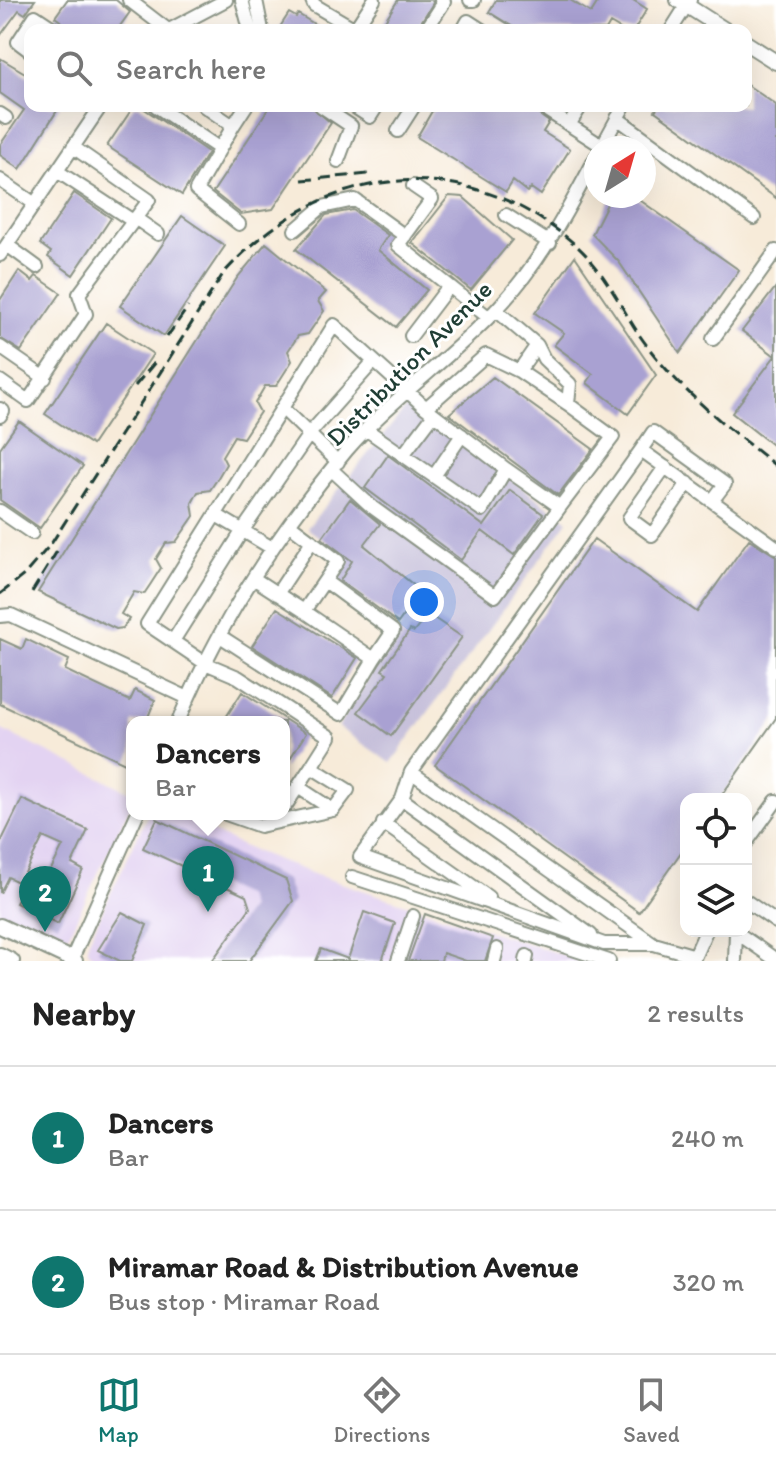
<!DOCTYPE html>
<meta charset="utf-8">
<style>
body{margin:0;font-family:Itim,sans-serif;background:#f6f6f6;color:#222}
.controls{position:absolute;right:24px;bottom:24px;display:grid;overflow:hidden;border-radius:16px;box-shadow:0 8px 32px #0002}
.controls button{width:72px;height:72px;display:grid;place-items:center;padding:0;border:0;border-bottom:2px solid #e0e0e0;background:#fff;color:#222;font:40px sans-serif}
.compass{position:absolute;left:584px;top:136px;width:72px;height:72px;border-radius:50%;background:#fff;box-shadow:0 8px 32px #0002;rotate:37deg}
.you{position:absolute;left:424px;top:602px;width:28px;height:28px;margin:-20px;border:6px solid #fff;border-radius:50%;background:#1a73e8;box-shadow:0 0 0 12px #1a73e833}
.badge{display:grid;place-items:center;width:52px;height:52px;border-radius:50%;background:#0f766e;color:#fff;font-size:26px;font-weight:700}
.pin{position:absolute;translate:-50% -66px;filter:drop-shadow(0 2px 4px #0008)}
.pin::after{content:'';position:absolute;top:42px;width:28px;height:24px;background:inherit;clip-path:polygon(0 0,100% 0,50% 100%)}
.popup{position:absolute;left:126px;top:716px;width:164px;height:104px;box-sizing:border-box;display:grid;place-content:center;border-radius:16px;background:#fff;filter:drop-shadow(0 2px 6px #0005);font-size:26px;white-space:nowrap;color:#767676}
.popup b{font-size:30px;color:#222}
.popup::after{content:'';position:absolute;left:50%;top:100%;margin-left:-16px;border:16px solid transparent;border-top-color:#fff}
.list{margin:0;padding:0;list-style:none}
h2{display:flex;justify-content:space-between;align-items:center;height:104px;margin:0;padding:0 32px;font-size:34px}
h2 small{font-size:26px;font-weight:400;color:#767676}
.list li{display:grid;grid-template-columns:52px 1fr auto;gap:24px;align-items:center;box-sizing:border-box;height:144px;padding:0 32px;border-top:2px solid #e0e0e0}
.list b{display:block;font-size:30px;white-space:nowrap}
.list p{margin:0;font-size:26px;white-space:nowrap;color:#767676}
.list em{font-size:26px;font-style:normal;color:#767676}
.icon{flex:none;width:44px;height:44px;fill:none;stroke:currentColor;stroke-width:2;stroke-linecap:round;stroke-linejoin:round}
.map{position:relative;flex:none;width:776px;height:961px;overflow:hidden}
.search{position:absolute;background:#fff;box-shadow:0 8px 32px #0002;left:24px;right:24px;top:24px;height:88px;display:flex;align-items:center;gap:20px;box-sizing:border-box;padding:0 28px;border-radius:16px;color:#767676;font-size:30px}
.sheet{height:392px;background:#fff}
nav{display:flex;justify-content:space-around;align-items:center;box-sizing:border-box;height:112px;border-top:2px solid #e0e0e0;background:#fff;font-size:22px;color:#767676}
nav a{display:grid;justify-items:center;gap:4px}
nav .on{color:#0f766e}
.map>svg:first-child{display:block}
.built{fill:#e3d3f2}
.industrial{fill:#c6c0da}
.building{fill:#a9a1d2}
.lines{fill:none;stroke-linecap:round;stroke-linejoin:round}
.minor-casing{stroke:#8b9486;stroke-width:16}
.major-casing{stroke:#8b9486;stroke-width:18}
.minor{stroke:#fff;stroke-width:12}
.major{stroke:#fff;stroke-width:14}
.rail{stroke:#1f3d34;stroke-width:3;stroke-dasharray:12 6;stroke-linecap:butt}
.labels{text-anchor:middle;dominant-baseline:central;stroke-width:6;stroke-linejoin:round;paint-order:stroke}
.street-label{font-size:26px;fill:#1f3d34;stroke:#fff}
</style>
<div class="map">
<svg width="776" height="961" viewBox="0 0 776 961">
<rect width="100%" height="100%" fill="#fff"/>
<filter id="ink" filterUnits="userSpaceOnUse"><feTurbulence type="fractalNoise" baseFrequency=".0125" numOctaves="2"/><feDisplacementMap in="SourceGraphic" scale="16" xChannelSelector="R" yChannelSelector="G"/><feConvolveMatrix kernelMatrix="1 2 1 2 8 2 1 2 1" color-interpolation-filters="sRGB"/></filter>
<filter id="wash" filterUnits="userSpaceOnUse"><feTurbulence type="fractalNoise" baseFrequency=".006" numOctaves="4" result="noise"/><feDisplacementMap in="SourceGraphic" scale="32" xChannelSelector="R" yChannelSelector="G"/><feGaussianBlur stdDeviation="1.8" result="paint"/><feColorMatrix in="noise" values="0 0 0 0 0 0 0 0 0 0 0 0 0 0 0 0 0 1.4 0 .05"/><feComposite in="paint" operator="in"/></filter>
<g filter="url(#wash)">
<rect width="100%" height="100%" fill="#f7ebd9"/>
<!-- built -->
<path class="built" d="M0 729 132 793V802L69 934 57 941 0 914Z
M148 814H175L242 846 316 875 582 961H96L88 950V942Z"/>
<!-- industrial -->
<path class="industrial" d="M409 404 568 521 391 763 338 727 402 626 335 577 348 558 307 528Z"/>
<g id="blocks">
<!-- building -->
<path class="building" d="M0 0H35L25 14 19 10 0 36Z
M67 0H116L130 12 117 30H91L85 26 83 30H73L55 17Z
M398 0H432L433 3 416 30H379Z
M496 0H570L591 13 599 0H633L647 9 634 30H622L610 23 606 30H518L489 12Z
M289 13 296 17 298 14 324 30H278Z
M0 58 30 76V106H60L20 169 0 155V145L24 110 0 93Z
M746 84 776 105V198L655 111 659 106H746Z
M134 106H140L208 152 182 195 107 146Z
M270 106H311L331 123 273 209 241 214 213 192Z
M435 106H527L549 122 543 132 570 149 541 195 531 188 527 192 513 181 506 192 417 137Z
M74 193 111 218 73 275 48 257 51 252 40 244Z
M449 196 463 197 512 240 471 290 412 243Z
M611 196H634L739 270 680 353 619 262 592 234Z
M353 210 388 235 378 250 427 290 396 327 296 249 326 215Z
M182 216 225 246 164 336 120 306Z
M266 243 326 292 318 301 324 311 308 334 298 336 288 351 292 361 276 386H265L255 403 260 412 243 438 234 436 222 456 226 464 216 481 210 490 198 492 192 503 194 516 176 542 166 543 156 559 161 568 150 585 144 594 134 592 121 614 129 619 123 628 116 629 38 592 237 278Z
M575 256 656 375 628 414 587 383 593 374 554 345 564 333 535 313Z
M19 271 32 281 36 276 61 293 21 351 0 338V300Z
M776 287V448L732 413 775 356 742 331Z
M106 323 153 354 92 445 45 414Z
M493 377 593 449 558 495 449 414Z
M19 421 83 466 40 528 0 500V448Z
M388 455 484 526 510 490 543 514 514 555 482 531 461 560 365 488Z
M350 499 380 524 364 545 421 591 398 623 340 581 352 561 322 538Z
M594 539 697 612 749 539 776 556V718L719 799H686V845L639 912 435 765Z
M277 608 357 658 332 698 252 646Z
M428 614 462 637 391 736 358 712 387 673 382 670 410 630 414 632Z
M0 639 22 649 26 639 69 660 65 670 130 701 135 690 155 700 146 722H132V752L127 764 0 704Z
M242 692 306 733 284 768V722H223Z
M22 799 88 830 72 864 83 870 58 924 16 903 25 886 39 893 63 846 43 837 20 883 8 877 0 893V844Z
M157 819 286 880 293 901 249 961H212L250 908 246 896 143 848Z
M122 912 147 925 132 961H120L98 950Z
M364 912 395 923 382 961H316L321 949 348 959Z
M425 914 493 938 485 961H466L443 953 441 961H408Z"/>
</g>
</g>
<g filter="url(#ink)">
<use href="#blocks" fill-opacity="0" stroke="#8b9486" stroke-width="2"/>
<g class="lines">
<!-- minor casing -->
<g class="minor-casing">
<path id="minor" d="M129 0 168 30
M242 0 250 30
M256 0 262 30
M312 0 314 5 355 29 374 0
M470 0H474
M169 30 226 0
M426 30 444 2 441 0
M463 30 468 21 482 30
M671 30 690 0
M30 51 18 42 35 16 56 30
M156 106 220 149
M204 106 233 126 246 106
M321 106 351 126 338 161
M353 106 370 117 377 106
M540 106 602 146
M0 114 6 118
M617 118 754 218
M569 125 581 106
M233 126 196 190 239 224
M398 131 414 106
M601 148 624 106
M57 171 133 221
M0 180 35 204
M413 186 432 199 398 245 488 317
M506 215 550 243
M135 218 158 234
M295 230 322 207 355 200 405 236
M7 245 37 267
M0 255 101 106
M411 336 449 286
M713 339 776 251
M0 347 45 378
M519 371 568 404
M0 381 28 401 86 314 79 294 149 200 73 147
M0 409 3 411 0 416
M283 409 338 462
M367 430 482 510 506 469 426 408 486 355 519 371 537 345 496 310
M641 450 653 432 725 484 712 501
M403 455 434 414
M665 467 629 518 652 535 688 483
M506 469 560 507 613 437 568 404 570 384 544 359 537 345
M332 470 372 507 495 596 560 507
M434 476 462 435
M0 511 32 533
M216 515 272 548
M253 578 304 611 338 561 290 525
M277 594 312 541
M304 611 374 659 393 631 325 581
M0 616 11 615 188 698
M220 636 341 714 374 659
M173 641 243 530 310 433 374 361
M178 722C219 623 278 532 347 450 392 398 450 359 497 309 540 263 567 212 596 157
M311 767 330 737 238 677 205 663 147 624 334 325 426 408
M411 772 641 450 776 547
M298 787 333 810
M402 799 591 935
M226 814 260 826 333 810 348 790 311 767 284 808
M383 823 488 897
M746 843 776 801
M352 877 609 961
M746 901 776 922
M736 932 776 960
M654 944H604L360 857 402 799 411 772 654 944 692 955
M693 960 706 931
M71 961 137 814
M398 961 413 916
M494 961 497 949
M526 961 527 956
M735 961 736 931"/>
</g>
<!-- major casing -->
<g class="major-casing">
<path id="major" d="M678 0 725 30
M746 43 776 62
M0 926 75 961
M0 955 12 961"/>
</g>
<!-- minor -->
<use href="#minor" class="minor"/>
<!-- major -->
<use href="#major" class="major"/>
<!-- rail -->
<path class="rail" d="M302 180 369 174
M167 337 188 307
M135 386 156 361
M32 592 59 548
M0 594 24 575 51 544 223 274C321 164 464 146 578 247 605 272 620 306 640 336 676 388 727 427 776 466"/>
</g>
</g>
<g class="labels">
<!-- street labels -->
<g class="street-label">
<text transform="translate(409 363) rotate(-45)">Distribution Avenue</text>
</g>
</g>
</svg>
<div class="controls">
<button><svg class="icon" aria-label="locate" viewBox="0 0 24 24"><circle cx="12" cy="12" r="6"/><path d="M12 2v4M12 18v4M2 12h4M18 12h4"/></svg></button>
<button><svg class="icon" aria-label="layers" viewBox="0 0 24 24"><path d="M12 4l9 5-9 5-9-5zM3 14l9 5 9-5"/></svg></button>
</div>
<svg class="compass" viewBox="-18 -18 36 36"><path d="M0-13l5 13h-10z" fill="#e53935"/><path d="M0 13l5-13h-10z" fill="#767676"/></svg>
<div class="you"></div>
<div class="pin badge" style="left:208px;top:912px">1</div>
<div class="popup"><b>Dancers</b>Bar</div>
<div class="pin badge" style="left:45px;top:932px">2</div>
<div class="search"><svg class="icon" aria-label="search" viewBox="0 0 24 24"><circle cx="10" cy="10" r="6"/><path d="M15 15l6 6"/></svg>Search here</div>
</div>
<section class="sheet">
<h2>Nearby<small>2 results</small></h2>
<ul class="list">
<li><span class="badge">1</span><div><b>Dancers</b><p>Bar</p></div><em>240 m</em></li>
<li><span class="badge">2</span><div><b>Miramar Road &amp; Distribution Avenue</b><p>Bus stop · Miramar Road</p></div><em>320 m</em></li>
</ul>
</section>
<nav>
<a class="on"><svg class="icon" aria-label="map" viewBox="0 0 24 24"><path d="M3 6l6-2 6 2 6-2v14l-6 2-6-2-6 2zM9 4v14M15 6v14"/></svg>Map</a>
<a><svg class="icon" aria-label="directions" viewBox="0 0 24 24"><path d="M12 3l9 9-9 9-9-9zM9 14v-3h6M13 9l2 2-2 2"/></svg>Directions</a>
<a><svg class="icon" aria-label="saved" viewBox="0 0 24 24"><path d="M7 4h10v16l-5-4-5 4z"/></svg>Saved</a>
</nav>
